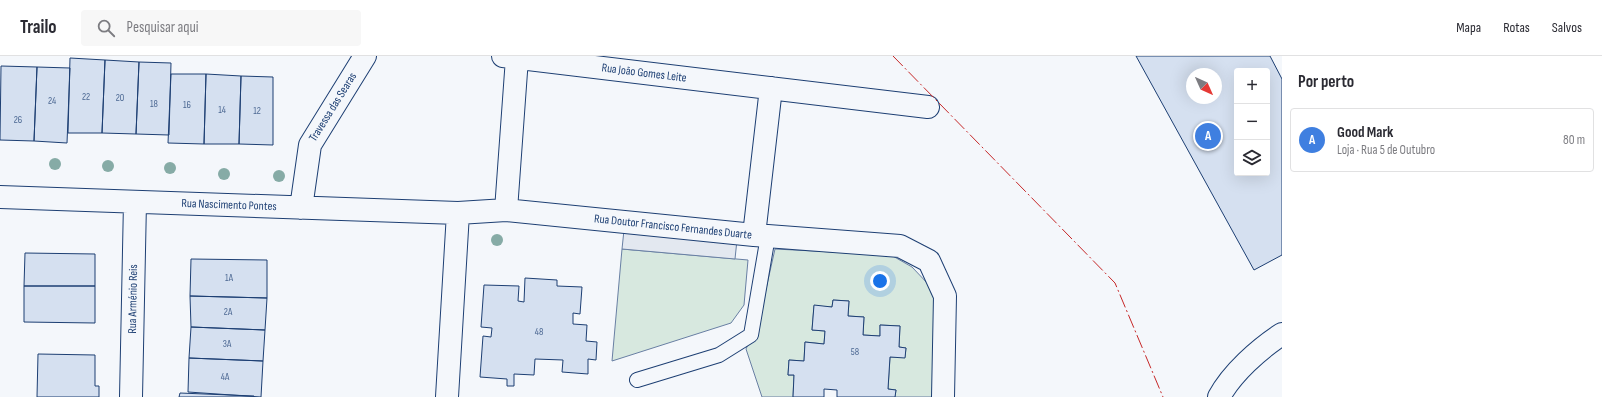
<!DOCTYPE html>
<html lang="pt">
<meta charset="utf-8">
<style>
body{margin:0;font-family:"Sofia Sans Condensed",sans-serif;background:#f7f7f7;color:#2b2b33}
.controls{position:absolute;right:12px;top:12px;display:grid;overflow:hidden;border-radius:4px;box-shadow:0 4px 16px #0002}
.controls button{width:36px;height:36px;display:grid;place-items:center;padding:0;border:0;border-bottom:1px solid #e1e1e2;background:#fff;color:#2b2b33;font:20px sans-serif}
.compass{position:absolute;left:1186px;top:12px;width:36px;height:36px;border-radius:50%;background:#fff;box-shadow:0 4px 16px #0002;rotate:135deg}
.you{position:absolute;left:880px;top:225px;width:14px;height:14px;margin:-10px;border:3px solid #fff;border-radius:50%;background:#1a73e8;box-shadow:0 0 0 6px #1a73e833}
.badge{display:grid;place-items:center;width:26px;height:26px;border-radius:50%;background:#0b8043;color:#fff;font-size:13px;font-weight:700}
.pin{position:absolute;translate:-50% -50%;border:2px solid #fff;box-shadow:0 1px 4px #0006}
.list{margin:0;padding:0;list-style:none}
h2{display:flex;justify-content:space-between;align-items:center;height:52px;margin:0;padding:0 16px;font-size:17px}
h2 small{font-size:13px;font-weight:400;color:#7c7c81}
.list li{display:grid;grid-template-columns:26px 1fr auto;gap:12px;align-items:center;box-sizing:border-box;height:64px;margin:0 8px 8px;padding:0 8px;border:1px solid #e1e1e2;border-radius:4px}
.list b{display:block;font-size:15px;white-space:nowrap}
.list p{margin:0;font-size:13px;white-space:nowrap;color:#7c7c81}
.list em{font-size:13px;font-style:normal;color:#7c7c81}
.icon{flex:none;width:22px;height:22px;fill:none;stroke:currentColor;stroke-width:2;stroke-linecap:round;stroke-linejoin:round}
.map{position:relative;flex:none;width:1282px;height:341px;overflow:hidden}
header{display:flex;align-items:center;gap:24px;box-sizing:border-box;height:56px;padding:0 20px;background:#fff;border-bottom:1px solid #e1e1e2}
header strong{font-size:19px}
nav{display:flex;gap:22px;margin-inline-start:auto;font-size:14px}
.search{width:280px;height:36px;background:#f7f7f7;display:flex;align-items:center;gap:10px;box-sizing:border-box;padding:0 14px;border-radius:4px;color:#7c7c81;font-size:15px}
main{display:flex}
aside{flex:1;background:#fff}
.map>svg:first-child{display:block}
.green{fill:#d7e8df;stroke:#687fa3}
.parking{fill:#e3e8f0;stroke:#687fa3}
.building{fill:#d5e0f0;stroke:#1d3f73;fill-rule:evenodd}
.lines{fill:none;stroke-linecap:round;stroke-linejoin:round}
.lane-casing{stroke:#1d3f73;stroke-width:16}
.street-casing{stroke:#1d3f73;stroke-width:24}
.primary-casing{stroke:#1d3f73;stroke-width:24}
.lane{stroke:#f4f7fb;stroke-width:14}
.street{stroke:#f4f7fb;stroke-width:22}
.primary{stroke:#f4f7fb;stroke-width:22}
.power{stroke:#c62828;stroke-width:1;stroke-dasharray:14 3 2 3;stroke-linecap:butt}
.tree{fill:#86aba6}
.labels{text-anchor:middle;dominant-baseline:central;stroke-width:3;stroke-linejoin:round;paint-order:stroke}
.number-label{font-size:10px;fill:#4b6792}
.street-label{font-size:12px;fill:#1d3f73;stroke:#f4f7fb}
</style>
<header>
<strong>Trailo</strong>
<div class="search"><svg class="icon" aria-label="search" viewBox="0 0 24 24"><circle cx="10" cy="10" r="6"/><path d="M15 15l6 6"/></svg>Pesquisar aqui</div>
<nav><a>Mapa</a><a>Rotas</a><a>Salvos</a></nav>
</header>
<main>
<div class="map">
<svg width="1282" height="341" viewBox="0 0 1282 341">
<rect width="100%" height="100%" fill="#f4f7fb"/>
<!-- green -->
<path class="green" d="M622 193 748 204 744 249 731 267 612 305Z
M775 193 891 199 912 211 930 230 938 255 936 341H895L896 334 888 333 890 301H905L906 292 899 291 900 270 880 269V280L863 279 864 261 848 260 849 245 833 244 832 251 814 250 812 274 825 275 824 288 805 286 804 305 789 304 788 319H794L793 341H762L746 293 759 264Z"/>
<!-- parking -->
<path class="parking" d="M624 174 737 184 735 203 622 193Z"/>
<!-- building -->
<path class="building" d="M1136 0H1270L1282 23V199L1254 214ZM1237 15H1267V117H1237ZM1192 18H1216V42H1192Z
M70 2 105 4 102 77H68Z
M105 4 139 6 136 78 102 77Z
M139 6 171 7 169 79 136 78Z
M1 10 37 11 34 85 0 84Z
M37 11 70 12 67 87 34 85Z
M171 18H206L204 88 168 87Z
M206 18 241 20 239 88H204Z
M241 20 273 21V89L239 88Z
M25 197 95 198V230H24Z
M191 203 267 204V242L190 240Z
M525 222 557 224V230L582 231 580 258 573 257V268L587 269 586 285 597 286 596 304 588 303V318L562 316 563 304 535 303 534 319 514 318V330H507V323L480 321 483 280 491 281 492 272 481 271 484 229 519 230 518 245 524 246Z
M24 230H95V267L24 266Z
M190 240 267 242 265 274 191 271Z
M833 244 849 245 848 260 864 261 863 279 880 280V269L900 270 899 291 906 292 905 302 890 301 888 333 896 334 895 341H837V334L824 333V341H793L794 319H788L789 304 804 305 805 286 824 288 825 275 812 274 814 249 832 251Z
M191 271 265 274 263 305 189 302Z
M38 298 95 299V330H99V341H37Z
M189 302 263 305 261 341 188 336Z
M180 337 254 340V341H179Z"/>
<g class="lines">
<!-- lane casing -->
<g class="lane-casing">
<path id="lane" d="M637 324 719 299 751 279 768 180"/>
</g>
<!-- street casing -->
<g class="street-casing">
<path id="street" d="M503 0 928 51
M0 141 458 157 506 154 754 179 900 190 929 205 945 240 943 341
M301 152 310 89 365 0
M506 154 517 2
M754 179 771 32
M131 341 135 146
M447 341 458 157"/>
</g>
<!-- primary casing -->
<g class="primary-casing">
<path id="primary" d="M1219 341C1232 317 1259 293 1282 278"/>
</g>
<!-- lane -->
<use href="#lane" class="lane"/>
<!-- street -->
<use href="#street" class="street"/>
<!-- primary -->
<use href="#primary" class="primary"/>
<!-- power -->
<path class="power" d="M893 0 1115 227 1163 341"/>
</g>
<!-- trees -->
<g class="tree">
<circle cx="55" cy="108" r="6"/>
<circle cx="108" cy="110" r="6"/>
<circle cx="170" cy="112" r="6"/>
<circle cx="224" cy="118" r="6"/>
<circle cx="279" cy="120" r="6"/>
<circle cx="497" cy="184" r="6"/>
</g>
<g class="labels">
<!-- number labels -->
<g class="number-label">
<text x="86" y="41">22</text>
<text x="120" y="42">20</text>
<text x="52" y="45">24</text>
<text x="154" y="48">18</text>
<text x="187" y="49">16</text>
<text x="222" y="54">14</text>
<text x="257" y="55">12</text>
<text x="18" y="64">26</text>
<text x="229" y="222">1A</text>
<text x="228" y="256">2A</text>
<text x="539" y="276">48</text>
<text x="227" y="288">3A</text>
<text x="855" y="296">58</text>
<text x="225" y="321">4A</text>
</g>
<!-- street labels -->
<g class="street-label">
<text transform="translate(644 17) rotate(7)">Rua João Gomes Leite</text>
<text transform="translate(333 51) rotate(-58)">Travessa das Searas</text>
<text transform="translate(229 149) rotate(2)">Rua Nascimento Pontes</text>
<text transform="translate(673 171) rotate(6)">Rua Doutor Francisco Fernandes Duarte</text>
<text transform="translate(133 243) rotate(-89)">Rua Arménio Reis</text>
</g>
</g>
</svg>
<div class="controls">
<button>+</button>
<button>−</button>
<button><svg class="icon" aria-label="layers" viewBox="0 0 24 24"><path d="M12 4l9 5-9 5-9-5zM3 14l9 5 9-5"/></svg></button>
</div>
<svg class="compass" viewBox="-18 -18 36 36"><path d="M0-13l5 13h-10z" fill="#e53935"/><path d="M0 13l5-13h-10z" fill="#7c7c81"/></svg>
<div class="you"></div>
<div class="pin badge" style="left:1208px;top:80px;background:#3f7fe0">A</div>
</div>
<aside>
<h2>Por perto<small></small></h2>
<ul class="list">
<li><span class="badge" style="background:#3f7fe0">A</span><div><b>Good Mark</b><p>Loja · Rua 5 de Outubro</p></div><em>80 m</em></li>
</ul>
</aside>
</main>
